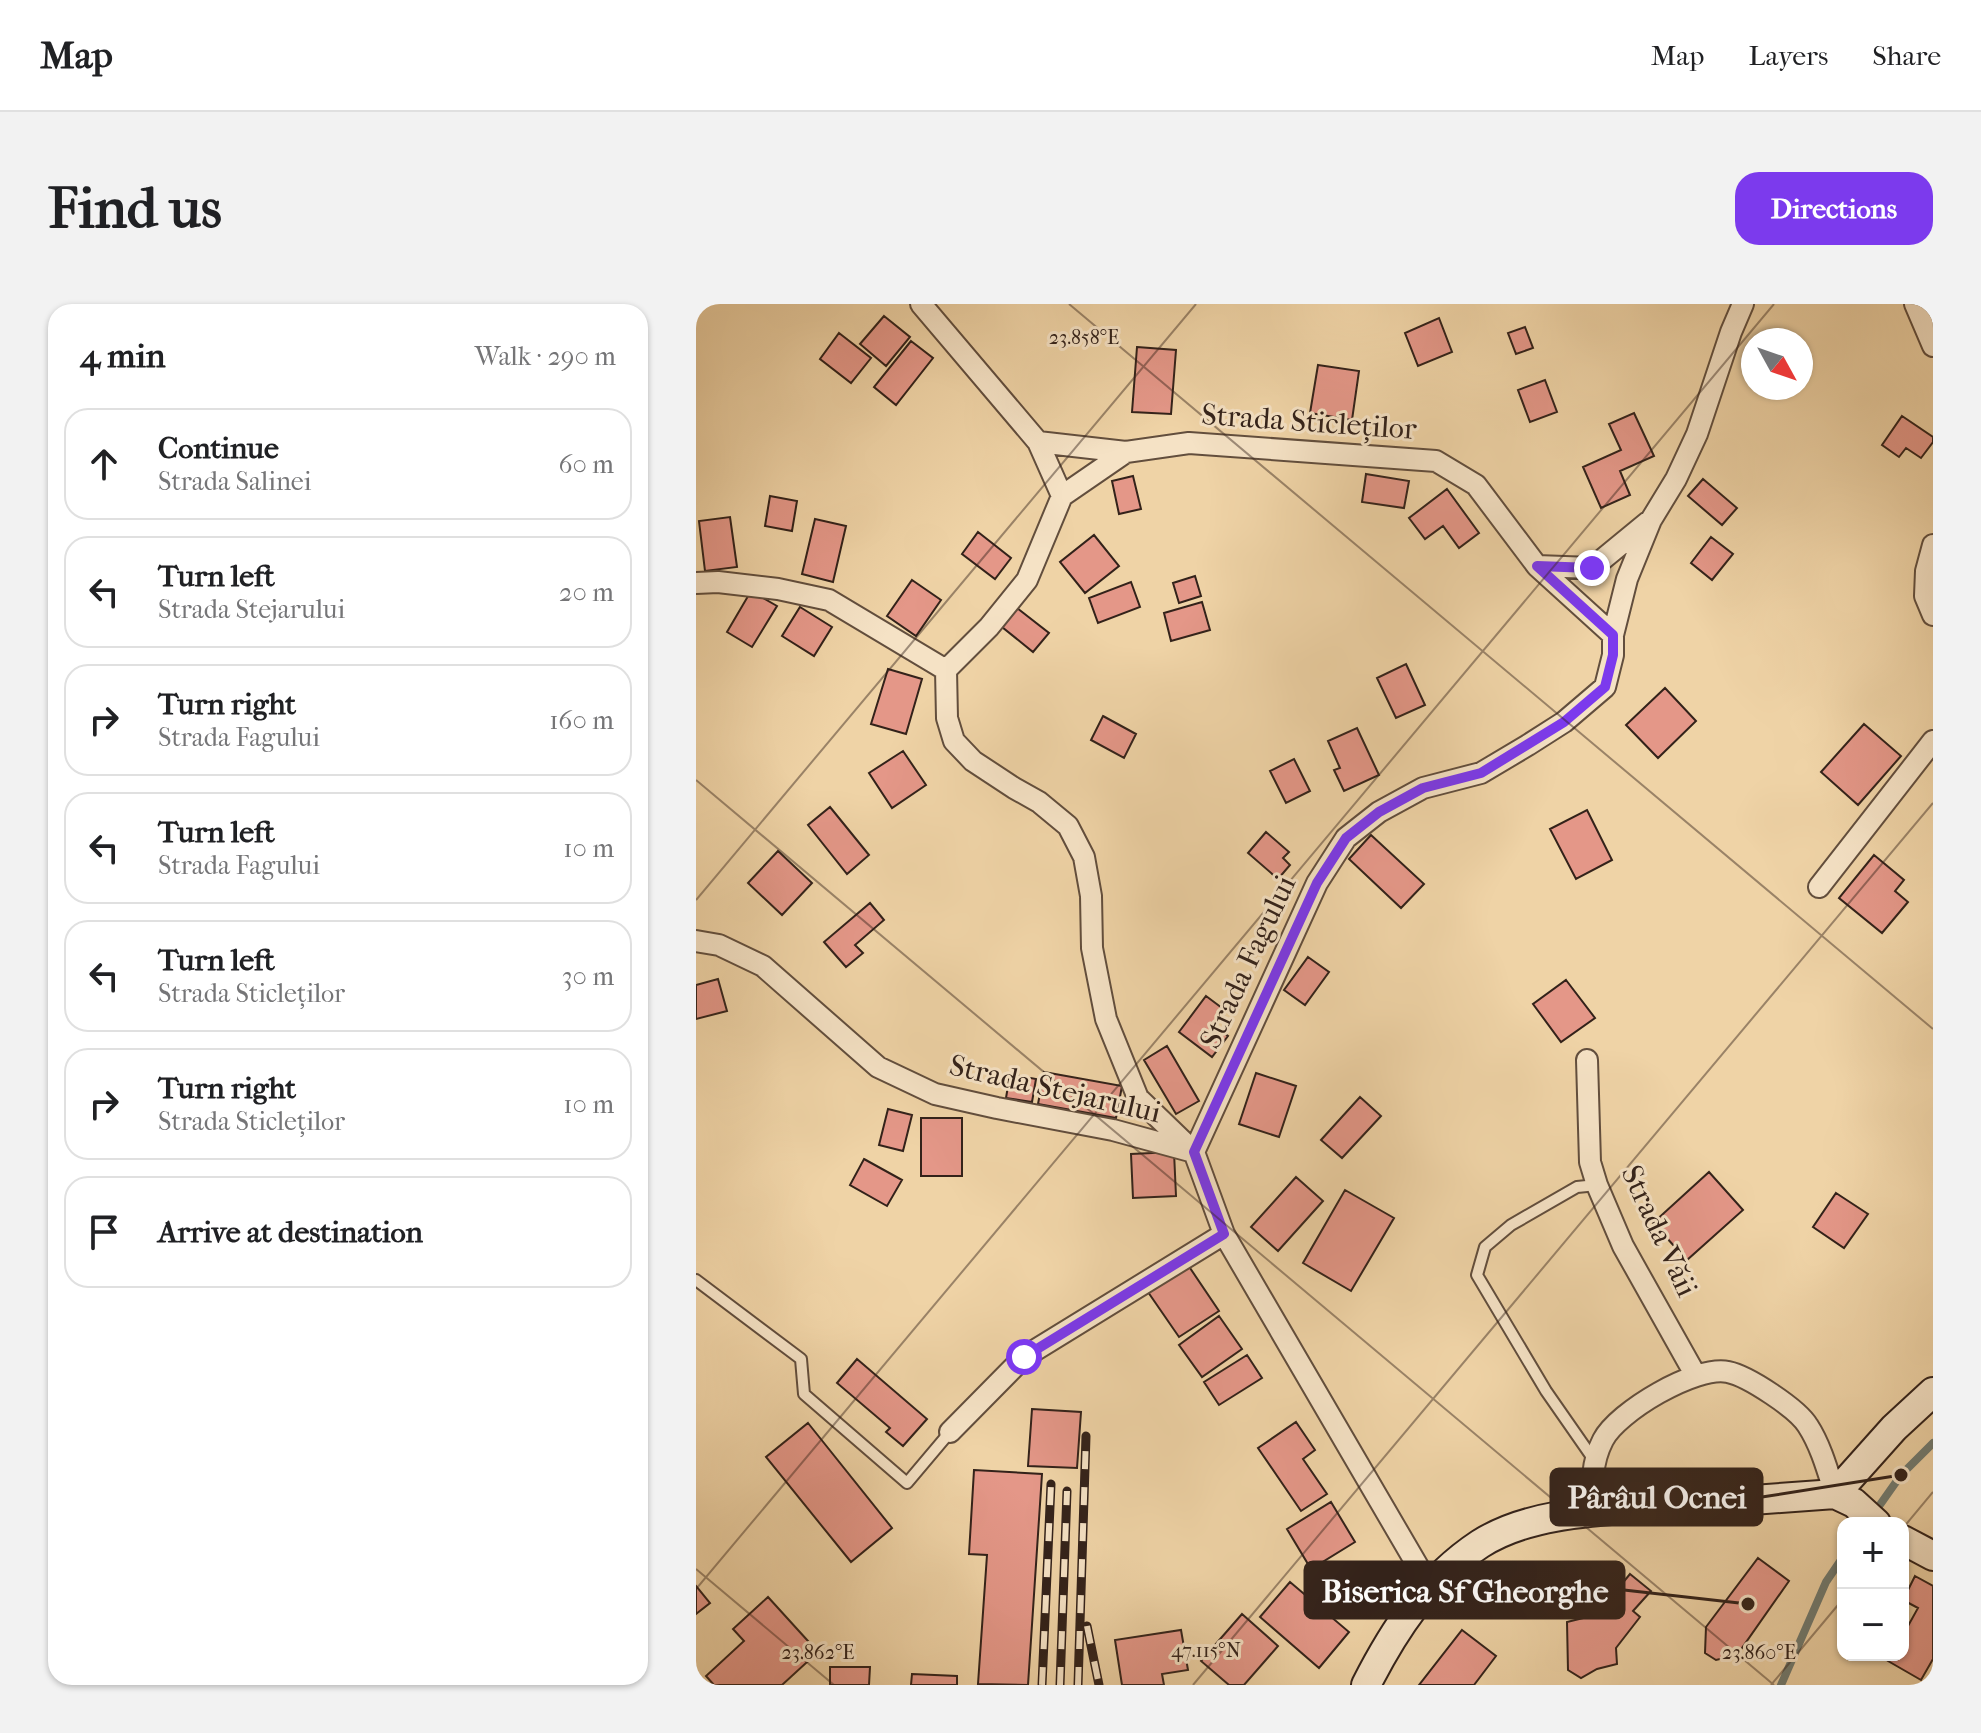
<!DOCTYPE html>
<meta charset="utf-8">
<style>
body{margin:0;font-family:"IM FELL French Canon",serif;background:#f2f2f2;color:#202124}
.controls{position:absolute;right:24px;bottom:24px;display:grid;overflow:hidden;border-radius:16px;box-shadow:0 2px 6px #0004}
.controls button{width:72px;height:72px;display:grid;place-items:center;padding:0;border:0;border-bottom:2px solid #e0e0e0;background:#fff;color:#202124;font:40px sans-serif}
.compass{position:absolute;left:1045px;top:24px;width:72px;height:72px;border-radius:50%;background:#fff;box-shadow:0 2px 6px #0004;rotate:130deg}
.stop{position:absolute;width:24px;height:24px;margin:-18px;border:6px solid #7c3aed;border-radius:50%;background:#fff}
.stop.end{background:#7c3aed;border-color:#fff;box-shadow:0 2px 8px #0008}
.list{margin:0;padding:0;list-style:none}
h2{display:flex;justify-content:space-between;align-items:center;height:104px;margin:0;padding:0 32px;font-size:34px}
h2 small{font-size:26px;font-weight:400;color:#757577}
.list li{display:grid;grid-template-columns:52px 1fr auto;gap:24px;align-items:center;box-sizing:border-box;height:112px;margin:0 16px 16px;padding:0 16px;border:2px solid #e0e0e0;border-radius:24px}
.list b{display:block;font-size:30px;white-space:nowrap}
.list p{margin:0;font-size:26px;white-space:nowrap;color:#757577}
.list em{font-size:26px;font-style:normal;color:#757577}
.icon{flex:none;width:44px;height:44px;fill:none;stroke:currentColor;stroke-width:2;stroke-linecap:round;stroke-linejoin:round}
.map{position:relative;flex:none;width:1237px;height:1381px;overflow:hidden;border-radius:24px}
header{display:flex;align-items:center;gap:48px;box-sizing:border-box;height:112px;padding:0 40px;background:#fff;border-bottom:2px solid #e0e0e0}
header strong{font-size:38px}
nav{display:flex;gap:44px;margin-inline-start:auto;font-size:28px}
.intro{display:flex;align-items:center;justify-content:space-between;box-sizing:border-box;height:192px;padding:0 48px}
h1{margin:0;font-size:56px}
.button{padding:20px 36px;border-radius:24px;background:#7c3aed;color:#fff;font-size:28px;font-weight:700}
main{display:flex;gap:48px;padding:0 48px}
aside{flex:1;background:#fff;border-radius:24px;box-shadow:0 2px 6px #0004}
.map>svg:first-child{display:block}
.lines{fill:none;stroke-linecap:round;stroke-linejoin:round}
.stream{stroke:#717b71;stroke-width:8}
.building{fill:#e49788;stroke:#33221a;stroke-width:2}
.lane-casing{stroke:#624e3d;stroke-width:14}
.street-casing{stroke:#624e3d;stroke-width:24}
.secondary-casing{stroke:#33221a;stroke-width:32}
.lane{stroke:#f5e2c5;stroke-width:10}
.street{stroke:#f5e2c5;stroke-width:20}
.secondary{stroke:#f5e2c5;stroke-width:28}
.rail-casing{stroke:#33221a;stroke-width:9}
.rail{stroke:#f5e2c5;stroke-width:6;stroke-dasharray:18;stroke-linecap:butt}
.route{stroke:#7c3aed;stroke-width:10}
.ticks{fill:none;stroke:#33221a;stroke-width:2;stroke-opacity:0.45}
.labels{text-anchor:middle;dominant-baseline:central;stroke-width:6;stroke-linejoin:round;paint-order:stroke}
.street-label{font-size:30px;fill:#33221a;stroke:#f5e2c5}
.ticks-label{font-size:20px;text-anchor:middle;fill:#33221a;stroke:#f5e2c5;stroke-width:6;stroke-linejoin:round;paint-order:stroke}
.leader{fill:none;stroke:#33221a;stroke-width:3}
.callout-dot{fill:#33221a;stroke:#f5e2c5;stroke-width:3}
.callout{fill:#33221a;stroke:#33221a;stroke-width:3}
.callout-label{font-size:32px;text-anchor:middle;font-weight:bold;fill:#fff}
</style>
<header>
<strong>Map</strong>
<nav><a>Map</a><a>Layers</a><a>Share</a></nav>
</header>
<div class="intro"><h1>Find us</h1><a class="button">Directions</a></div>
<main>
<aside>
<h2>4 min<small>Walk · 290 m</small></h2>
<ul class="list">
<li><svg class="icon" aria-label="ahead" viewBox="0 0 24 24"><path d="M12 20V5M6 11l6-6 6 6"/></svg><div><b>Continue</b><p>Strada Salinei</p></div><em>60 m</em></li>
<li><svg class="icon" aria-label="left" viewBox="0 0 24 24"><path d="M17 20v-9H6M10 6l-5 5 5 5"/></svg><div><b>Turn left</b><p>Strada Stejarului</p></div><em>20 m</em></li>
<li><svg class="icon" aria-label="right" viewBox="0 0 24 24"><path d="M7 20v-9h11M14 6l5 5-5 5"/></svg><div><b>Turn right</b><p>Strada Fagului</p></div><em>160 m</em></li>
<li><svg class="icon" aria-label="left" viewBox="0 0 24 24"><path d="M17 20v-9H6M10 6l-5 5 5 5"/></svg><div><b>Turn left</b><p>Strada Fagului</p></div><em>10 m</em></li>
<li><svg class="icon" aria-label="left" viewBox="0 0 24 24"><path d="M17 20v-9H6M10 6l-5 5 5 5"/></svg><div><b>Turn left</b><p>Strada Sticleților</p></div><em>30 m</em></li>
<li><svg class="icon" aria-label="right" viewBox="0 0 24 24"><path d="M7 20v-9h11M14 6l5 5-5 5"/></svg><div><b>Turn right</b><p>Strada Sticleților</p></div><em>10 m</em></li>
<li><svg class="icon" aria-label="arrive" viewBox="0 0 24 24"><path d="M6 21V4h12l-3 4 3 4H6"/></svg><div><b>Arrive at destination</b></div></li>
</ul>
</aside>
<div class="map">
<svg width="1237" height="1381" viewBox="0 0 1237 1381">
<rect width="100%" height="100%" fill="#efd3a6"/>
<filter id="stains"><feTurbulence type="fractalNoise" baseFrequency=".0025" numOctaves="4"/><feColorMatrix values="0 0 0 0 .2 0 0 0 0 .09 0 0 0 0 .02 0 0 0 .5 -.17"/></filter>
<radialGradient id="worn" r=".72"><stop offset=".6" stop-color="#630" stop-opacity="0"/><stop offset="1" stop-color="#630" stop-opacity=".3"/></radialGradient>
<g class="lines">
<!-- stream -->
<path class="stream" d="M1176 1212 1205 1171 1237 1139
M1085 1381 1130 1278 1147 1253"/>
</g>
<!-- building -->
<path class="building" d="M188 12 214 33 190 62 164 40Z
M743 14 756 48 722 62 709 29Z
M829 23 837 44 820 50 812 29Z
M143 29 175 54 155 79 124 55Z
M215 37 237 54 200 101 178 83Z
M441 43 480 46 475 110 436 108Z
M622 61 663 67 656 116 614 109Z
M849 76 861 108 834 118 822 86Z
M938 109 958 152 924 167 934 191 905 204 887 163 925 146 913 120Z
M1206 112 1237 133V138L1225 154 1210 144 1203 153 1186 141Z
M670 170 713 177 708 204 666 198Z
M437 172 445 205 423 210 416 177Z
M1007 175 1041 204 1026 221 992 192Z
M751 185 783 229 763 244 747 222 729 235 713 214Z
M74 192 101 197 96 227 69 222Z
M34 213 41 263 9 267 3 217Z
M119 215 150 222 137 278 106 270Z
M282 228 315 254 299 275 266 250Z
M398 231 423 262 389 289 364 258Z
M1015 233 1037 250 1016 276 995 259Z
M499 272 505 292 483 299 477 279Z
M216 276 245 296 220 332 191 312Z
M435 278 444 303 402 319 393 294Z
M55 287 81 302 56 343 31 328Z
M506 298 514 326 475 337 468 309Z
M104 303 136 323 118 352 86 332Z
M321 304 353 329 337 348 306 323Z
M710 360 729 401 700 414 681 374Z
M192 365 226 375 210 430 175 420Z
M969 384 1000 417 962 454 930 421Z
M407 412 440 430 428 454 395 436Z
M1168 420 1205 452 1162 501 1125 468Z
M661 424 683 471 648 487 638 466 644 464 632 437Z
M207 447 230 481 196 504 173 469Z
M598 455 614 487 590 499 574 467Z
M134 503 173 551 151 570 112 521Z
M891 506 916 556 880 575 854 525Z
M570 528 593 548 587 554 594 561 582 575 552 549Z
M675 531 728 580 705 604 653 555Z
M82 547 116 579 86 611 52 579Z
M1178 551 1208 576 1199 587 1212 598 1186 629 1143 594Z
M174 599 188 616 159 641 167 649 150 663 128 638Z
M612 653 633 668 609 701 588 686Z
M22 675 31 707 0 715V681Z
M870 676 899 714 865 738 837 700Z
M510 692 530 707 519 722 532 732 516 753 483 728Z
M471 742 503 797 480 810 448 756Z
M348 768 426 782 420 814 342 800Z
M560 769 600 782 583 833 543 820Z
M314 770 340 775 336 798 310 794Z
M664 793 685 812 646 854 625 836Z
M192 805 216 811 207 847 183 841Z
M225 814H266V872H225Z
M478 848 480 892 437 894 435 850Z
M168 855 206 876 191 902 154 881Z
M1013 868 1047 906 991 956 957 919Z
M600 873 627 897 582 947 555 923Z
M649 886 698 914 655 987 607 959Z
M1140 889 1172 910 1148 944 1117 923Z
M492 961 523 1007 483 1033 452 988Z
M523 1012 546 1045 506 1073 483 1041Z
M551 1051 566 1074 523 1101 508 1078Z
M161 1055 231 1115 207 1142 190 1128 194 1124 141 1079Z
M336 1105 385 1108 381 1164 332 1162Z
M600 1118 619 1146 607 1155 631 1190 605 1207 562 1144Z
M112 1119 196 1224 155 1258 70 1153Z
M278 1166 346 1170 332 1381 282 1380 291 1251 273 1250Z
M635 1198 659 1238 615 1265 591 1225Z
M1062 1254 1093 1277 1041 1351 1020 1356 1009 1349 1010 1323Z
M934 1270 955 1287 937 1307 944 1313 920 1344 921 1360 901 1365 885 1374 872 1366 871 1318 887 1314 906 1286 915 1293Z
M1219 1272 1237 1282V1355L1225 1376 1192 1357 1196 1351H1207V1331L1222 1304 1207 1296Z
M594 1278 653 1328 623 1364 564 1313Z
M0 1282 14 1299 0 1310Z
M72 1293 122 1348 86 1381H18L10 1372 48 1337 37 1325Z
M546 1310 582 1342 548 1381H533L505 1357Z
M485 1326 492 1366 466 1370 468 1381H426L419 1336Z
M766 1326 800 1352 778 1381H723Z
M134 1363H174L173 1381H134Z
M216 1370 261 1372V1381H215Z"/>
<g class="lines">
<!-- lane casing -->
<g class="lane-casing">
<path id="lane" d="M0 976 105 1055 108 1090 211 1179 254 1128
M898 1156 850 1087 781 971 789 943 815 921 881 883 901 881"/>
</g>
<!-- street casing -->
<g class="street-casing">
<path id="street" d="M225 0 342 138 366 192 331 276 293 323 250 366 251 414 258 437 277 457 318 484 343 498 372 522 388 553 395 592 396 644 410 715 442 794 498 848 528 930 734 1283
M1219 0 1237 42
M342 138 430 148 493 139 740 157 780 181 841 262 917 331
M366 192 430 148
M1237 241 1230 267 1229 292 1237 311
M841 262 896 264 952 218
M0 279 22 278 82 285 133 296 250 366
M1123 583 1237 437
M0 637 23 641 67 662 182 763 239 790 301 804 417 826 494 847
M891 756 894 858 901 881 927 942 1000 1072
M498 848 621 579 650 534 683 508 727 484 785 469 832 441 868 418 909 383 917 351V331L931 275 955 216 980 175 1001 130 1035 28 1047 0
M254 1128 328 1053 528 930
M897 1208C896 1182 895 1159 907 1136 921 1108 1000 1061 1032 1068 1052 1072 1102 1105 1112 1122 1125 1142 1132 1168 1139 1190"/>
</g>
<!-- secondary casing -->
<g class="secondary-casing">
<path id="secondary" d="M1139 1190 1198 1124 1237 1088
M1207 1236 1237 1252
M670 1381C698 1326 731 1275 784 1240 837 1206 913 1207 974 1202 1029 1198 1084 1194 1139 1190L1158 1199 1180 1219"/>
</g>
<!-- lane -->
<use href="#lane" class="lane"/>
<!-- street -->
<use href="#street" class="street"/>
<!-- secondary -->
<use href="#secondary" class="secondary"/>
<!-- rail casing -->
<g class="rail-casing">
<path id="rail" d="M391 1322 403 1381
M346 1381 355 1180
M364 1381 371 1187
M382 1381 390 1132"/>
</g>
<!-- rail -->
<use href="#rail" class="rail"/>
</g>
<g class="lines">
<!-- route -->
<path class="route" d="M328 1053 528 930 498 848 621 579 650 534 683 508 727 484 785 469 868 418 909 383 917 351V331L841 262 896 264"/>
</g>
<!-- ticks -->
<path class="ticks" d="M373 0 1237 725M0 476 1078 1381M0 596 500 0M1207 1224 1237 1188M0 1265 138 1381M0 1285 1078 0M497 1381 1237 499M1075 1381 1147 1295"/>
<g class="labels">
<!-- street labels -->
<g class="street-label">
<text transform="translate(613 118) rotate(4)">Strada Sticleților</text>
<text transform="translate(552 658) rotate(-65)">Strada Fagului</text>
<text transform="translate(359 785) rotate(13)">Strada Stejarului</text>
<text transform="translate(963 927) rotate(65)">Strada Văii</text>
</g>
</g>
<g class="ticks-label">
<text x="388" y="40">23.858°E</text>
<text x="510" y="1353">47.115°N</text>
<text x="122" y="1355">23.862°E</text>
<text x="1063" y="1355">23.860°E</text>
</g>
<!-- callouts -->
<path class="leader" d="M1205 1171L1066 1193M1052 1300L928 1286"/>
<g class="callout-dot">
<circle cx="1205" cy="1171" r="8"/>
<circle cx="1052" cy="1300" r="8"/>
</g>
<g class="callout">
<rect x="855" y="1165" width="211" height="56" rx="8"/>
<rect x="609" y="1258" width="319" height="56" rx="8"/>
</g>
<g class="callout-label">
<text x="961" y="1204">Pârâul Ocnei</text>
<text x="769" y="1298">Biserica Sf Gheorghe</text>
</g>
<rect width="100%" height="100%" filter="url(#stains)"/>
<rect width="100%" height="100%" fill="url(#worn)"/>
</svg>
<div class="controls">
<button>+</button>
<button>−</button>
</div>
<svg class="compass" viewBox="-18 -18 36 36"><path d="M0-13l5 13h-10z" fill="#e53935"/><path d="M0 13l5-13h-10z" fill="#757577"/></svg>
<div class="stop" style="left:328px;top:1053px"></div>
<div class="stop end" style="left:896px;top:264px"></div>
</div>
</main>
